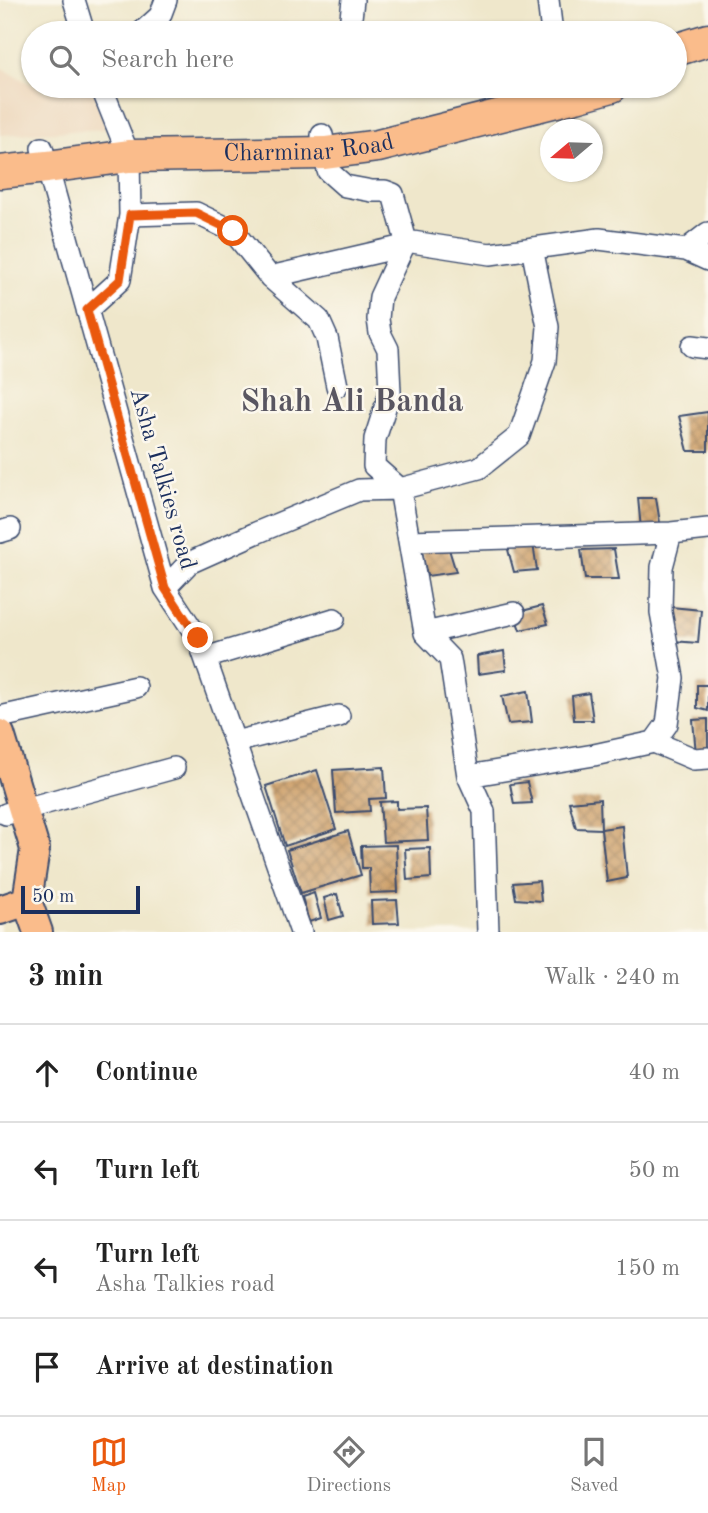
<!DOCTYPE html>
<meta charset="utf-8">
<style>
body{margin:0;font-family:"Old Standard TT",serif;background:#f2f2f2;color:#222}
.compass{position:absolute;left:540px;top:119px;width:63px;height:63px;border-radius:50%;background:#fff;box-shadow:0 2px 5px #0004;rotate:251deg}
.scale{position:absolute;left:21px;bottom:18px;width:119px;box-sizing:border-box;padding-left:7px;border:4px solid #1b2f5e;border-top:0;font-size:19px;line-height:24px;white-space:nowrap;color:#1b2f5e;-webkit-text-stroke:5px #fbf7ec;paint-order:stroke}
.stop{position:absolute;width:21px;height:21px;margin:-16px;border:5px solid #ea580c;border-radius:50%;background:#fff}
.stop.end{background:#ea580c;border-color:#fff;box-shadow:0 2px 7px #0008}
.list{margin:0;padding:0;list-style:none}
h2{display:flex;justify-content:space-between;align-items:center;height:91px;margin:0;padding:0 28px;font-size:30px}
h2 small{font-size:23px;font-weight:400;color:#767676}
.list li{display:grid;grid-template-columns:46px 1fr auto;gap:21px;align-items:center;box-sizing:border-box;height:98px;padding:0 28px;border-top:2px solid #e0e0e0}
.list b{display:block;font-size:26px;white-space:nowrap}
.list p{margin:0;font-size:23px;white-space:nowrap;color:#767676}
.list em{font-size:23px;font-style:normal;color:#767676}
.icon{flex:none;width:38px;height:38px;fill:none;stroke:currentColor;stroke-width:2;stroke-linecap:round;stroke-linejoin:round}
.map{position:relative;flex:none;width:708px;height:932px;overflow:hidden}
.search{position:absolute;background:#fff;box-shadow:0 2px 5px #0004;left:21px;right:21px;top:21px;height:77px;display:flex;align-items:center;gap:18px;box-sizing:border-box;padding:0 24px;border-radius:38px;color:#767676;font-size:26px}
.sheet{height:483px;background:#fff}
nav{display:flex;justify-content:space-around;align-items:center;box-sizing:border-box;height:98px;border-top:2px solid #e0e0e0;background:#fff;font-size:19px;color:#767676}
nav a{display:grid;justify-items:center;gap:4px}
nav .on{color:#ea580c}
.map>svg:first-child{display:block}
.built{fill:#edd7bb}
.building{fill:url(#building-cross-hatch)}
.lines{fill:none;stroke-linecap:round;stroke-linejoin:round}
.minor-casing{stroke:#3b4b6e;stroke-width:24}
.major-casing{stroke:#3b4b6e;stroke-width:32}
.highway-casing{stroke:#3b4b6e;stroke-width:35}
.minor{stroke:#fff;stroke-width:21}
.major{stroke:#fabc8b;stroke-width:28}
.highway{stroke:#fabc8b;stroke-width:32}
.route{stroke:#ea580c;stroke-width:9}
.labels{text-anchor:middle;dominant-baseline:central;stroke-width:5;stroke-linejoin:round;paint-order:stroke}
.street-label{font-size:24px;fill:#1b2f5e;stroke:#fbf7ec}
.district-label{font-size:32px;font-weight:bold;fill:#595661;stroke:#fbf7ec}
</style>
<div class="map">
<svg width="708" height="932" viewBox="0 0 708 932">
<defs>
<pattern id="building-cross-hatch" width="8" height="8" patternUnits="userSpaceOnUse" patternTransform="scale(1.75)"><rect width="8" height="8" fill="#cd9f67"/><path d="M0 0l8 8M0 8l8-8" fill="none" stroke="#a68258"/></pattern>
</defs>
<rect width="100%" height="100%" fill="#fbf7ec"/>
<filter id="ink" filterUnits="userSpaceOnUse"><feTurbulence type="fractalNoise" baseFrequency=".0143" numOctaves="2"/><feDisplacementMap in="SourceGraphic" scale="14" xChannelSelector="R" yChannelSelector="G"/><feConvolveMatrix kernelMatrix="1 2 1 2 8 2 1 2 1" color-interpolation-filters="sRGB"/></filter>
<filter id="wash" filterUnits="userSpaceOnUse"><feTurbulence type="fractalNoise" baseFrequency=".00686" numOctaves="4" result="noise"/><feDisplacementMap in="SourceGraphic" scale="28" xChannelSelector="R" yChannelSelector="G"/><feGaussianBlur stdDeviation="1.57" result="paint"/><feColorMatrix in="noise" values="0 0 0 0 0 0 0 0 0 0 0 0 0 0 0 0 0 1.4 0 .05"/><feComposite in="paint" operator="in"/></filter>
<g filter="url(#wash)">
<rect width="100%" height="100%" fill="#efe7cb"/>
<!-- built -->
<path class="built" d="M0 67 45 92 92 86 106 129 0 135Z"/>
<g id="blocks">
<!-- building -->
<path class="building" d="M286 23 289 33H265L264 31Z
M708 412V451H688L679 416Z
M638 498H656L661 529H641Z
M532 537 537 570 514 572 507 546Z
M448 546 456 572 427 576 421 547Z
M614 549 619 579H585L581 550Z
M542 606 548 624 520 630 514 613Z
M671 607 701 610 698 643 673 641Z
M504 651 506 670 478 674 477 656Z
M697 685H708V711L697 708Z
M528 691 532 722 508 724 502 696Z
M589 693 593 720H574L572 696Z
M708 719V753L696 754 693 720Z
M384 767 386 798 369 799 370 811 336 813 333 770Z
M317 770 336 829 285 846 266 786Z
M527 782 532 803 514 804 510 784Z
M600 799 601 829 576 828 569 802Z
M397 801V809L426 808 428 840 383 842 380 802Z
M622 826 627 878 607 882 601 829Z
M348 831 361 875 301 893 287 850Z
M396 845 398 892 370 893 369 868H362L361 846Z
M430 848 431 878 407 880 405 849Z
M539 881 541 901 516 899 513 883Z
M314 893 321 918 309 922 302 897Z
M337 894 343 916 329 920 324 898Z
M397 900 399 923 372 924 371 901Z"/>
</g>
</g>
<g filter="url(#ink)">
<use href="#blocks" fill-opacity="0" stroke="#3b4b6e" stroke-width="2"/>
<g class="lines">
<!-- minor casing -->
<g class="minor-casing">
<path id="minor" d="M74 0 84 33
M548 0 552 33
M350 27 353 0
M141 33 160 16 166 0
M322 135 328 171 345 186 372 191H385L393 194 406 241 380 297 378 319 380 333 388 349 390 392 375 439 374 466 400 489 425 633 450 659 468 776 484 811 488 932
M42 148 165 588 198 638 301 932
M130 215 196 213 233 231 270 277 319 320 327 338 337 386
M406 241 490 254 599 239 686 250 708 260
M686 250 708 233
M270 277 404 246
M87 310 120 280 130 215 129 156 101 86
M692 346 708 348
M0 532 10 529
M409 541 671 533 708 529
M165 588 189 563 256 533 359 490 400 489 479 468 519 436 545 361 548 327 532 248
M425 633 514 613
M205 658 334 619
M0 717 136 687
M235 742 339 716
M654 742 667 724 673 678 661 612 662 567 671 533
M468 776 594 755 654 742 694 759 708 758
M6 814 174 768"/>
</g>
<!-- major casing -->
<g class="major-casing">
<path id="major" d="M0 734 35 849 27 901 38 932
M0 910 27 901"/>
</g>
<!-- highway casing -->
<g class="highway-casing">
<g id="highway">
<path d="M675 50 708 40"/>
<path id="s1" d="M0 172 47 167 129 156 325 153 378 146 576 96 612 86"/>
</g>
</g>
<!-- minor -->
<use href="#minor" class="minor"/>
<!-- major -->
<use href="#major" class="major"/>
<!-- highway -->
<use href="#highway" class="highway"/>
</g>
</g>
<g class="lines" filter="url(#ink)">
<!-- route -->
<path class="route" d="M198 638 165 588 87 310 120 280 130 215 196 213 233 231"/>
</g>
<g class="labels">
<!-- street labels -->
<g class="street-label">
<text stroke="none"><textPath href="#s1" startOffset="310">Charminar Road</textPath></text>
<text transform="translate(162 479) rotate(74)">Asha Talkies road</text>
</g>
<!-- district labels -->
<g class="district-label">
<text x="352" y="403">Shah Ali Banda</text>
</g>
</g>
</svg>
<svg class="compass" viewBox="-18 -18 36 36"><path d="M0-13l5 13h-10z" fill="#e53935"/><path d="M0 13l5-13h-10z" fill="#767676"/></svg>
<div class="scale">50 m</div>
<div class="stop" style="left:233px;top:231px"></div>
<div class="stop end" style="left:198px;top:638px"></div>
<div class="search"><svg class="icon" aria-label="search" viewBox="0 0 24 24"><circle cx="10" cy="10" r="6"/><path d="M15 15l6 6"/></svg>Search here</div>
</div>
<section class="sheet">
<h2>3 min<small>Walk · 240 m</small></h2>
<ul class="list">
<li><svg class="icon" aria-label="ahead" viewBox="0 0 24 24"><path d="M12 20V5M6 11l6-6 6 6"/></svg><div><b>Continue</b></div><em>40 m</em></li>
<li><svg class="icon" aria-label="left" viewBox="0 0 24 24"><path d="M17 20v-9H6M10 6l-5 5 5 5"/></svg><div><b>Turn left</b></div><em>50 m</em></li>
<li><svg class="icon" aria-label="left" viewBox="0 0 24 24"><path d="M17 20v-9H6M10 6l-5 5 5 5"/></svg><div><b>Turn left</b><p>Asha Talkies road</p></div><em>150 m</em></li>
<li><svg class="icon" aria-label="arrive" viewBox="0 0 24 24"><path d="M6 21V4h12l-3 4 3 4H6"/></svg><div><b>Arrive at destination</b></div></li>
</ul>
</section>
<nav>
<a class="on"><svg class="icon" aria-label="map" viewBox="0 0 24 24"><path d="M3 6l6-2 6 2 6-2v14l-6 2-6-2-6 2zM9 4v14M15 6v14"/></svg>Map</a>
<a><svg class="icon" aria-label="directions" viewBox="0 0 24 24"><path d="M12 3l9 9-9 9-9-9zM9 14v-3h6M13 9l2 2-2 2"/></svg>Directions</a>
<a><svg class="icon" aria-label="saved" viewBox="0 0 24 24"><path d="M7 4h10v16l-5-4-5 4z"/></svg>Saved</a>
</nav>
